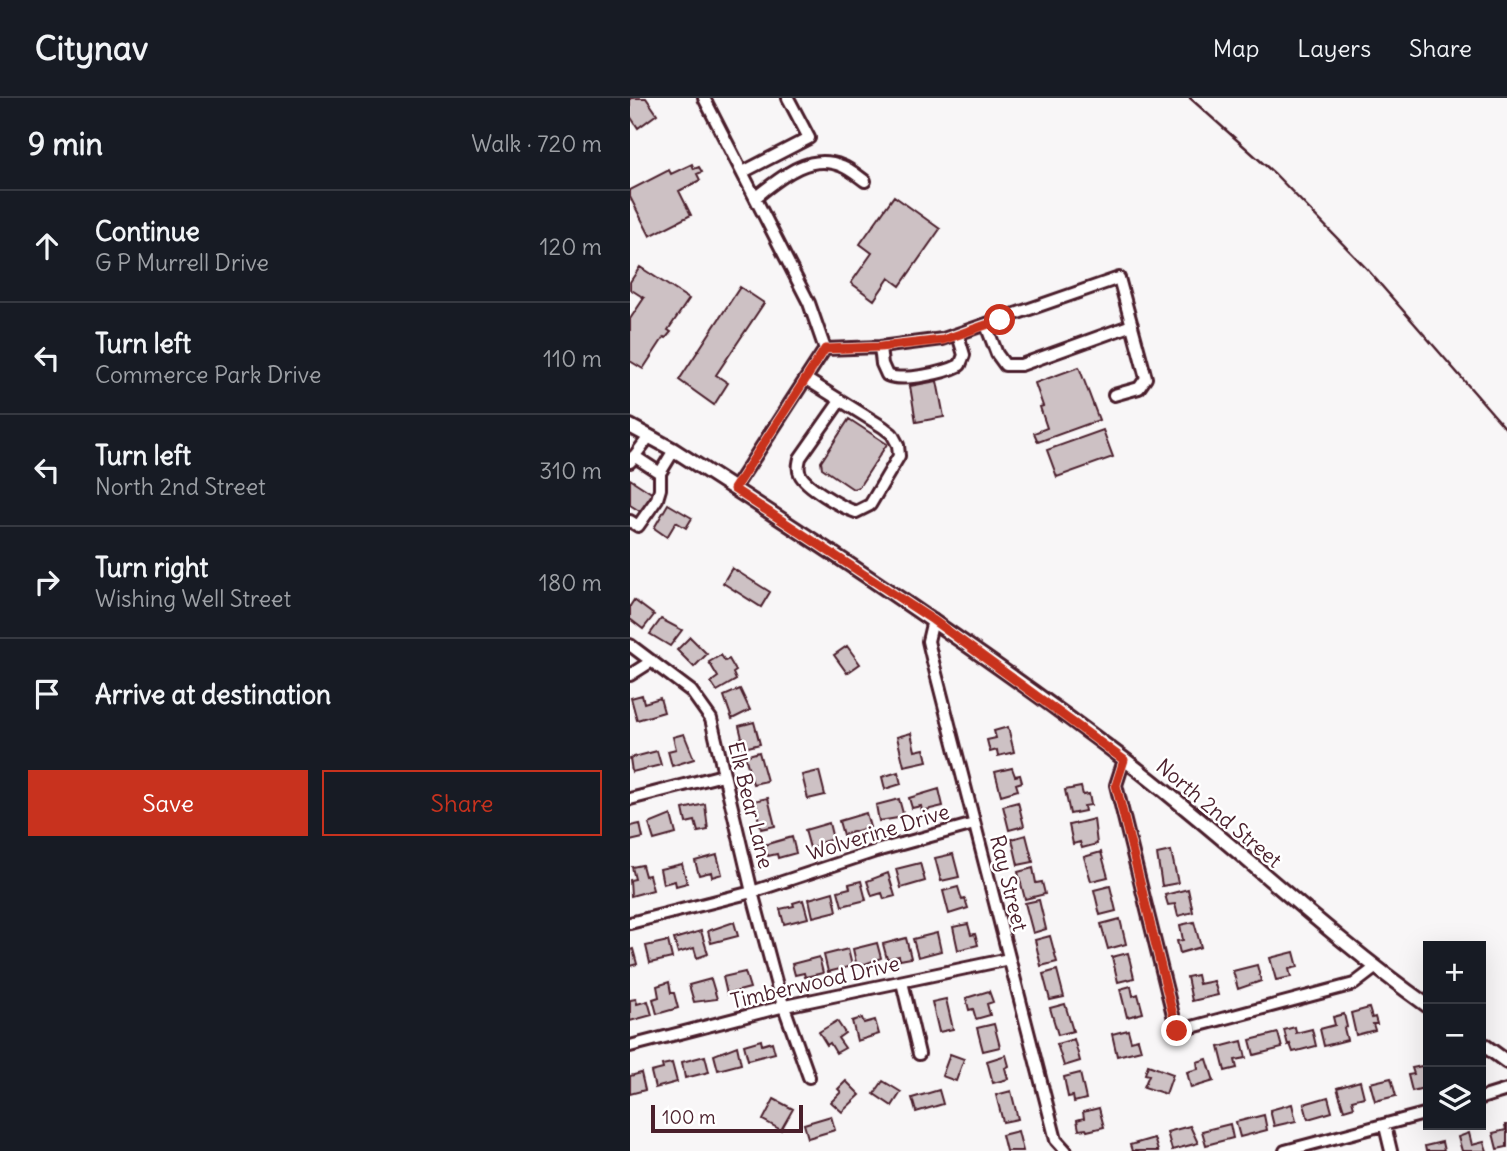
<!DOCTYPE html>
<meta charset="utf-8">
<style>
body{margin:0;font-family:Delius,sans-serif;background:#242831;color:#f1f3f6}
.controls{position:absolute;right:21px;bottom:21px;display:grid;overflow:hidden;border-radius:0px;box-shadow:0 7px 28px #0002}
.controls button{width:63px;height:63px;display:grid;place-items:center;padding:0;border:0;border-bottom:2px solid #363941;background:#171b24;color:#f1f3f6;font:35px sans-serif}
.scale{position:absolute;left:21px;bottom:18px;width:152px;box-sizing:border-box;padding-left:7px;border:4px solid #4a1f2b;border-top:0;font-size:19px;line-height:24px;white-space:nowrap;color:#4a1f2b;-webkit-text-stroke:5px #fff;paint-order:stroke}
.stop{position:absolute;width:21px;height:21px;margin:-16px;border:5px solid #c8321e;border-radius:50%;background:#fff}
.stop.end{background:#c8321e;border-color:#fff;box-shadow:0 2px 7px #0008}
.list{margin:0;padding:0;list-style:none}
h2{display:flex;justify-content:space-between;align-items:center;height:91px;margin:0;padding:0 28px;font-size:30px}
h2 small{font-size:23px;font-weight:400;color:#9ea1a6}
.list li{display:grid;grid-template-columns:46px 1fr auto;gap:21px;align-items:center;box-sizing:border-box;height:112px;padding:0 28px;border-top:2px solid #363941}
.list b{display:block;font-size:26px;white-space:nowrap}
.list p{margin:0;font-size:23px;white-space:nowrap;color:#9ea1a6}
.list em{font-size:23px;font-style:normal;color:#9ea1a6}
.actions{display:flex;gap:14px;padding:21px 28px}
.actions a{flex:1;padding:16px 0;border:2px solid #c8321e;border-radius:0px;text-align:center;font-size:24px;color:#c8321e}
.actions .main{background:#c8321e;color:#fff}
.icon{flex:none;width:38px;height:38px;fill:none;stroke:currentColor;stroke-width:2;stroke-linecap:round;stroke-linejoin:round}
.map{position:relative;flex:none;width:877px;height:1053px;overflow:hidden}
header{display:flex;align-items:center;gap:42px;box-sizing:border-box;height:98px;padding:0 35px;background:#171b24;border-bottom:2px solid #363941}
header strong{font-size:33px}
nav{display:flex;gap:38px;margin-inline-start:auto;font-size:24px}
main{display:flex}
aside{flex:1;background:#171b24}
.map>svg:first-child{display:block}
.building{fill:#cdc1c4;stroke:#4a1f2b;stroke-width:2}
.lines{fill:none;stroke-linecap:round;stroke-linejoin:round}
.minor-casing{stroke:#4a1f2b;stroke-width:16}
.major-casing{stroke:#4a1f2b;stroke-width:18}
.minor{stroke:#fff;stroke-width:10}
.major{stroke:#fff;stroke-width:12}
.rail{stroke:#4a1f2b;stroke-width:2.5}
.route{stroke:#c8321e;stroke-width:9}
.labels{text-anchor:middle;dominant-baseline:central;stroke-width:5;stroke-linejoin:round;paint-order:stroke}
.street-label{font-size:21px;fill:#4a1f2b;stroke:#fff}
</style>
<header>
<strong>Citynav</strong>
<nav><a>Map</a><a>Layers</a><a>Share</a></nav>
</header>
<main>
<aside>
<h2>9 min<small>Walk · 720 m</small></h2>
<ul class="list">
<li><svg class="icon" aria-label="ahead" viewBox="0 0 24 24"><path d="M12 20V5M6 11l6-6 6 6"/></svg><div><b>Continue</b><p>G P Murrell Drive</p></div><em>120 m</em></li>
<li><svg class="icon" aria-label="left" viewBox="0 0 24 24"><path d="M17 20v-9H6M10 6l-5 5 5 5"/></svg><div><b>Turn left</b><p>Commerce Park Drive</p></div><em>110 m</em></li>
<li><svg class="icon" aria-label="left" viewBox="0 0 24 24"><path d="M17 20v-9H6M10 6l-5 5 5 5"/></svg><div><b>Turn left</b><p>North 2nd Street</p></div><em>310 m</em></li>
<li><svg class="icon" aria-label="right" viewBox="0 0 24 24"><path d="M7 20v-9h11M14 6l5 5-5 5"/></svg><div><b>Turn right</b><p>Wishing Well Street</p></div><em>180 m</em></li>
<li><svg class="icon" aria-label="arrive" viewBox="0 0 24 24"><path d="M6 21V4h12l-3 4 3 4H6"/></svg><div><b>Arrive at destination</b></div></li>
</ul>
<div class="actions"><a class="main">Save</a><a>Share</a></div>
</aside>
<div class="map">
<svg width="877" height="1053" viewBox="0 0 877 1053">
<rect width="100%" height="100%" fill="#f8f6f7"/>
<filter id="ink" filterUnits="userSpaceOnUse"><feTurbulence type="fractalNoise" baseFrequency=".0143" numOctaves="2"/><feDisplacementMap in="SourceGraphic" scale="14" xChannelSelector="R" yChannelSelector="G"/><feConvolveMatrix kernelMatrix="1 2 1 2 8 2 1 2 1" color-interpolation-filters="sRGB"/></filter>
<g filter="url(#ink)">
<!-- building -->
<path class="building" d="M0 0H16L27 16 8 30 0 18Z
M62 66 64 71 69 69 72 74 67 76 70 82 49 93 61 117 20 138 0 99V92L39 72 41 76Z
M264 98 310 131 270 188 259 180 244 202 221 185 242 155 230 146Z
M10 169 59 201 38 232 41 234 36 240 34 239 13 271 0 263V221L14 200 0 191V184Z
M110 189 134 205 86 277 98 285 84 307 49 282Z
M449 269 469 322 408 344 404 335 417 330 410 309 413 308 405 285Z
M307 283 314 319 286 324 280 288Z
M219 321 257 346 229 389 223 391 192 370 191 364Z
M473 332 483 359 427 379 417 352Z
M0 381 23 396 11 414 0 407Z
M38 406 62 420 56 430 46 424 37 439 24 430Z
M102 470 140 494 131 509 93 485Z
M4 502 24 517 13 531 0 521V508Z
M31 521 52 532 40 548 20 536Z
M60 539 77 556 64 569 47 552Z
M217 548 230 566 217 575 204 557Z
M91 557 95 563 99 561 106 573 103 575 106 582 87 593 81 584 88 579 79 564Z
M110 591 120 612 102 621 94 598Z
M12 597 14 605 30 600 34 614 7 622 1 600Z
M124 624 130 646 110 651 108 641 112 640 109 628Z
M378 629 384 654 368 658 367 652 360 654 357 642 366 640 364 633Z
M281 635 285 653 294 651 297 663 274 668 267 639Z
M54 636 64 661 42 668 38 653 46 651 43 639Z
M27 653 31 667 2 674 0 660Z
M129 654 137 683 123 686 115 658Z
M382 670 385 678 390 677 392 684 386 686 388 692 371 697 365 674Z
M189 673 195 697 178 701 172 677Z
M268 674 271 686 255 691 252 679Z
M451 689 453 697 459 696 461 707 454 708 455 713 440 716 435 692Z
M309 691 313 708 292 713 291 708 282 710 279 700Z
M138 700 145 728 131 731 124 703Z
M269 701 274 719 249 723 246 707Z
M388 704 394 728 379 732 373 708Z
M75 706 78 732 68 734 65 723 56 725 53 711Z
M236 715 240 729 213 737 209 723Z
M41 717 46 736 24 742 19 726Z
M464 721 467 746 452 750 450 744 443 746 439 727Z
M199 725 203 741 189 745 190 748 180 750 175 732Z
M10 726 13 740 0 743V728Z
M396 737 403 764 388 767 382 741Z
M162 739 166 755 148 760 147 756 138 758 134 747Z
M541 753 548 785 532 788 527 756Z
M471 754 478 779 461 783 454 759Z
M323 756 329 779 311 783 305 760Z
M87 757 92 776 82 779 81 774 69 777 65 763Z
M290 765 295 783 271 790 266 771Z
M52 766 57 785 46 788 45 783 33 786 30 771Z
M12 767 15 778 19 777 23 792 1 798 0 782 5 781 2 769Z
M403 770 406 785 412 784 415 796 395 801 388 774Z
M258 775 265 798 254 801 252 795 242 798 237 783Z
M231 783 236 802 212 808 208 793 220 790 219 786Z
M480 788 486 813 470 817 464 792Z
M328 789 332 802 335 801 338 810 319 816 313 793Z
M558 791 563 814 548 818 545 806 538 807 535 797Z
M203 794 207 813 183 819 179 801Z
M173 802 178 820 154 826 150 811 164 808 163 805Z
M409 802 416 831 403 835 395 805Z
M490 821 496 846 478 851 471 826Z
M104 824 108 838 81 845 78 833Z
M564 824 571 849 550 855 547 843 553 842 550 827Z
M338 826 341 837 345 836 348 847 328 852 323 829Z
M71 833 78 856 67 860 64 850 48 855 44 841Z
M307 835 311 853 288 859 283 841Z
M420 838 427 864 411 868 405 842Z
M276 840 281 860 270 862 269 858 257 861 253 846Z
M38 843 42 860 20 865 16 848Z
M247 845 251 860 227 869 223 851Z
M3 851 7 866 0 868V852Z
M218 851 222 868 198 874 194 857Z
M664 854 668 869 659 871 661 879 646 882 640 860Z
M498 855 504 880 488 884 482 859Z
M189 859 193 875 175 879 174 875 165 877 162 866Z
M627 867 631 883 608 891 603 873Z
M427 872 434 899 420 902 413 876Z
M115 874 120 890 97 896 93 879Z
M567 877 569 886 584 883 588 897 562 903 557 879Z
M81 881 87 901 64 904 59 887Z
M39 884 41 895H44L48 910 27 916 23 901 29 899 27 888Z
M501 888 503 898 508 896 513 915 497 919 490 891Z
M359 893 363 904 357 906 360 917 346 921 343 911 339 912 336 900Z
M6 901 7 906 18 903 22 917 0 923V902Z
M316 901 323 931 309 934 302 904Z
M435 906 443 933 428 937 420 910Z
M739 910 742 920 745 919 747 926H743L745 932 726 937 721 915Z
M714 916 717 929 714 930 717 942 694 948 690 931 705 927 703 919Z
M232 920 234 925 245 922 249 936 227 943 222 923Z
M207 923 215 935 208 940 215 950 206 955 200 945 197 947 189 934Z
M364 926 370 949 353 953 347 930Z
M665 929 666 935 682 931 686 948 663 954 660 946 658 947 654 932Z
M498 932 501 943 508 941 511 952 487 958 482 936Z
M648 935 652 950 624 957 620 942Z
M444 941 450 963 434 968 427 946Z
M131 942 132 947 142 944 145 955 118 962 114 947Z
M612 943 616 960 605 962 607 970 595 973 589 949Z
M107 948 111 966 88 972 84 957Z
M320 956 334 961 326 983 312 978Z
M376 957 379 968 375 970 378 981 363 985 357 963Z
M75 958 79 974 55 980 52 964Z
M577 961 584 983 561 990 557 974 568 971 567 964Z
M42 965 47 984 25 990 21 974 33 971 32 967Z
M518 967 543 976 536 996 514 989 519 977 515 976Z
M792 968 794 974 798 972V989L782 993 778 977 784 976 782 970Z
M11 975 15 992 0 996V978Z
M450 975 456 1001 444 1004 443 998 438 999 434 979Z
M761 980 766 998 745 1003 740 985Z
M216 983 230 997 212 1014 201 1004 211 994 208 991Z
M253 983 271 994 262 1008 244 996Z
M730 983 734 999 722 1002 724 1009 714 1012 707 990Z
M309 992 313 1006 286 1014 282 1000Z
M381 993 388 1021 373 1024 366 997Z
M698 999 702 1014 678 1021 674 1006Z
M144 1001 163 1011 151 1032 133 1022Z
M662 1006 666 1023 644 1028 640 1012Z
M469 1010 474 1029 457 1033 456 1031 449 1032 447 1022 454 1020 453 1014Z
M634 1017 637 1032 610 1039 606 1024Z
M201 1018 205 1032 178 1040 174 1026Z
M600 1026 603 1040 576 1047 572 1033Z
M875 1027H877V1049L867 1051 863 1035 876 1032Z
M560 1028 568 1045 542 1052 537 1034Z
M388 1033 393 1053H376L372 1037Z
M839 1035 842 1047 854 1044 857 1053H832L828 1039Z
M524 1040 528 1053H502L500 1047Z
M812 1044 814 1053H796L795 1048Z"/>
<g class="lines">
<!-- minor casing -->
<g class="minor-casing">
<path id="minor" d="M74 0 179 205 195 251 104 391
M113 74 179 40 158 0
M126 99C150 80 179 54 212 68 220 71 228 78 235 83
M356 227 367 256 375 267H391L502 227
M250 249 252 266 257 277C274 284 314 275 330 267L334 257 328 237
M195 251 250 249 313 241 489 180 516 280 509 290 484 297
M176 281 253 329 262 336 268 347 269 358 240 407 226 414C213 410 175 388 170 376 167 370 169 366 170 360L210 303
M4 358 30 375
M0 364 18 340
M0 423 8 428 27 401 30 391V375L44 352
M303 522 298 543 302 560 426 1042 436 1053
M0 547 61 593 81 621 122 794 149 895 179 979
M0 577 22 563
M494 662 486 687 547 933 724 886 745 870
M0 701 93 677
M0 825 122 794 246 753 344 726
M272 884 289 956
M0 948 155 908 379 861
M851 1000 877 992
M755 1028 761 1053
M655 1053 798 1015"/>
</g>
<!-- major casing -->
<g class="major-casing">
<path id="major" d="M0 328 44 352C197 450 349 551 494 661 598 740 691 832 798 908
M851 945 877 964"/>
</g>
<!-- minor -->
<use href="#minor" class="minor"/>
<!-- major -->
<use href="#major" class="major"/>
<!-- rail -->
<path class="rail" d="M560 0 645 76 737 171 877 332"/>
</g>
</g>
<g class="lines" filter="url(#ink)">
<!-- route -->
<path class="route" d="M370 222 313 242 250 249 195 251 104 391 303 522 494 662 486 687 547 933"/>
</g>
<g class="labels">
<!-- street labels -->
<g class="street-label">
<text transform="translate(121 707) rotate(76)">Elk Bear Lane</text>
<text transform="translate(589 715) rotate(40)">North 2nd Street</text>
<text transform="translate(248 734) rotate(-17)">Wolverine Drive</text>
<text transform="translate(379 785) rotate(76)">Ray Street</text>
<text transform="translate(185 884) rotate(-13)">Timberwood Drive</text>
</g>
</g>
</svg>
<div class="controls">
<button>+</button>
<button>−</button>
<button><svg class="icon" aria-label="layers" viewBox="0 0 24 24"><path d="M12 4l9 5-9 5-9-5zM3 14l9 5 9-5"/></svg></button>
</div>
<div class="scale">100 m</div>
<div class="stop" style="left:370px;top:222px"></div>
<div class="stop end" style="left:547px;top:933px"></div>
</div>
</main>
